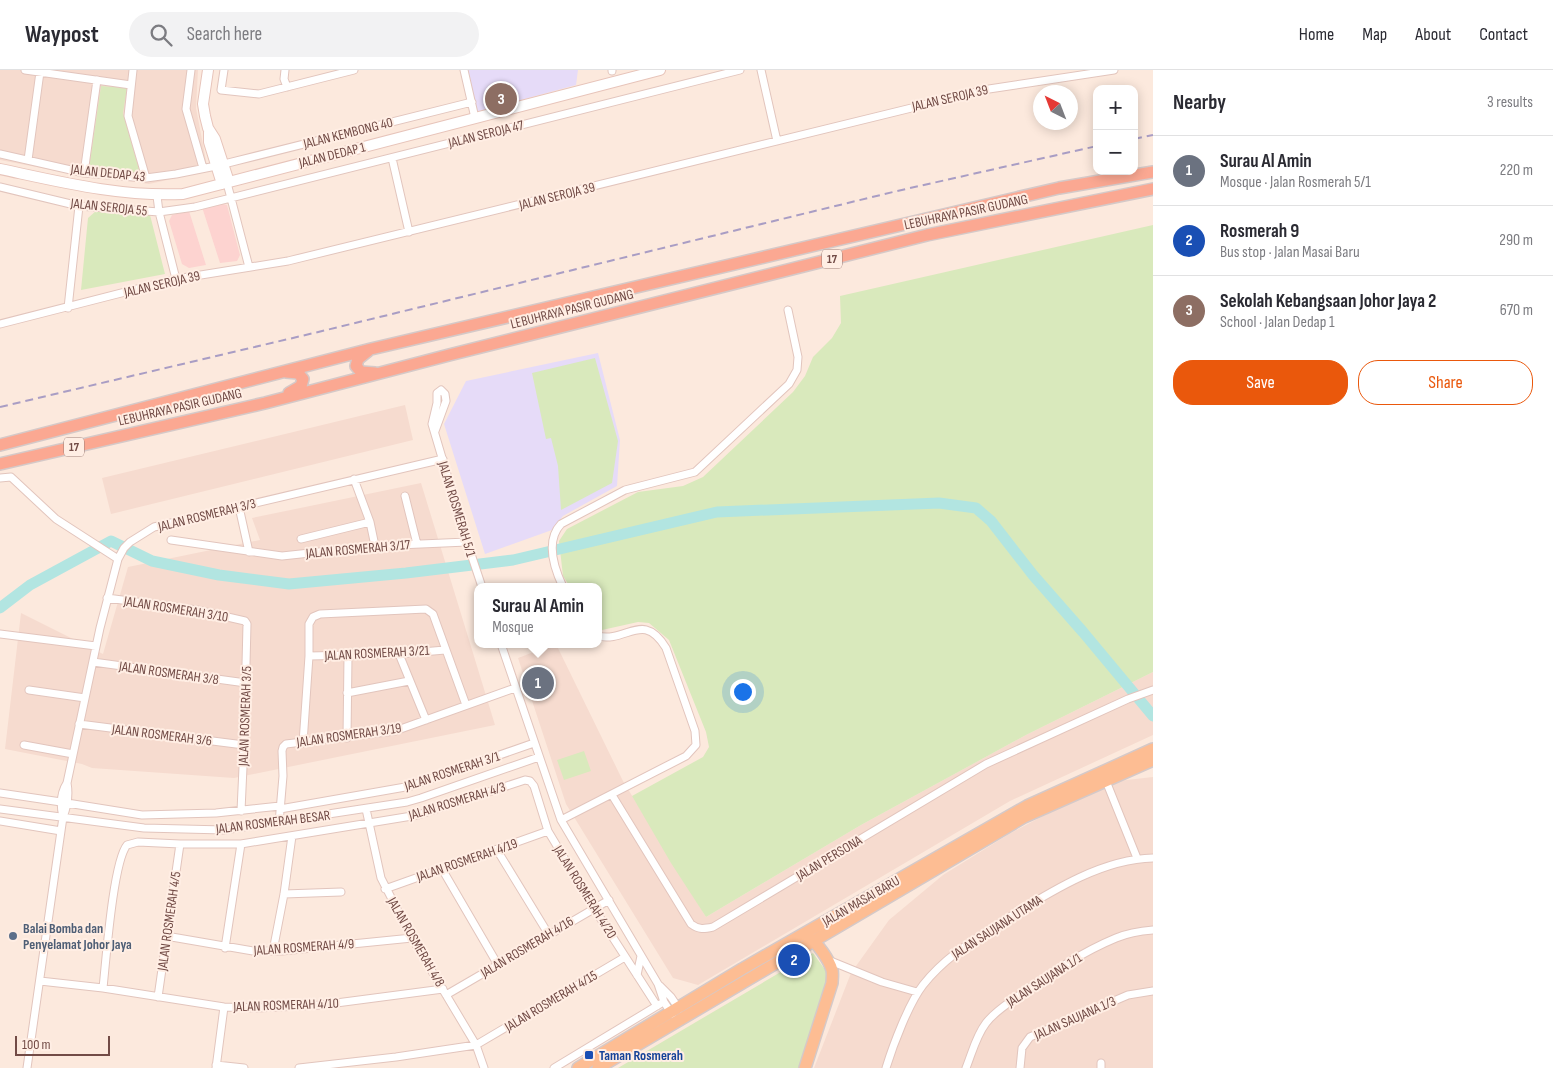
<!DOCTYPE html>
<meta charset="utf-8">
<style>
body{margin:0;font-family:"Sofia Sans Condensed",sans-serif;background:#f2f2f3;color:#2b2b33}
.controls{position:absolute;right:15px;top:15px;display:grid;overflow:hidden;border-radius:10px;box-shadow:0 2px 12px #0003}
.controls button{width:45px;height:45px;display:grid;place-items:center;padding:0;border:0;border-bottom:1px solid #e1e1e2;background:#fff;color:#2b2b33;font:25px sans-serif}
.compass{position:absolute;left:1033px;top:15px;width:45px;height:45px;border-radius:50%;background:#fff;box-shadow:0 2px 12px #0003;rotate:318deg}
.scale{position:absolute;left:15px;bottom:12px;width:95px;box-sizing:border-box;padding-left:5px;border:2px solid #724b46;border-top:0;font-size:14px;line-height:18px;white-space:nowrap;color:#724b46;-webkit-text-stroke:4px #ffeee4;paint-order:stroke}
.you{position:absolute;left:742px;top:621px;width:18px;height:18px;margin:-12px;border:4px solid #fff;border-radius:50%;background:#1a73e8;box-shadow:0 0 0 8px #1a73e833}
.badge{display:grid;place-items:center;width:32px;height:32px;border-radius:50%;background:#ea580c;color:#fff;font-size:16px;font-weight:700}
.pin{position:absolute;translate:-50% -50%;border:2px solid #fff;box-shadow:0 1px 5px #0006}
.popup{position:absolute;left:474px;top:513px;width:128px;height:65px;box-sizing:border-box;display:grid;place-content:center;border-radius:10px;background:#fff;filter:drop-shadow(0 1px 4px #0005);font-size:16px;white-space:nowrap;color:#7c7c81}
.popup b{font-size:19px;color:#2b2b33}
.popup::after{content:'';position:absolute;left:50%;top:100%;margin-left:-10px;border:10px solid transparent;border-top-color:#fff}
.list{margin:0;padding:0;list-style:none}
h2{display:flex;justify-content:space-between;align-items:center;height:65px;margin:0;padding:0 20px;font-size:21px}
h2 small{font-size:16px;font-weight:400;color:#7c7c81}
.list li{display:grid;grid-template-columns:32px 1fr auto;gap:15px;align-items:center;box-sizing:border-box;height:70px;padding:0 20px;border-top:1px solid #e1e1e2}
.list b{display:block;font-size:19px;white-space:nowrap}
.list p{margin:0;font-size:16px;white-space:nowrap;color:#7c7c81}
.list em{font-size:16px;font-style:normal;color:#7c7c81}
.actions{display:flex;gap:10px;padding:15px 20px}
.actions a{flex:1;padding:11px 0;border:1px solid #ea580c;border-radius:20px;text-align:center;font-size:18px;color:#ea580c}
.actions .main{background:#ea580c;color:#fff}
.icon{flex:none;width:28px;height:28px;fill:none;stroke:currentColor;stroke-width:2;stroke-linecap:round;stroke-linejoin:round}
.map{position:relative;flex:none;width:1153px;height:998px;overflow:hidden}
header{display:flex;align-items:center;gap:30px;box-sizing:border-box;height:70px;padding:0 25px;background:#fff;border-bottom:1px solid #e1e1e2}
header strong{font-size:24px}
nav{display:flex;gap:28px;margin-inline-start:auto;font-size:18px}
.search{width:350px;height:45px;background:#f2f2f3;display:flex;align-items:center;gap:12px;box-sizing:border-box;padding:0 18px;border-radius:28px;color:#7c7c81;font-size:19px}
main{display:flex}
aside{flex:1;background:#fff}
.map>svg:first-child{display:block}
.residential{fill:#f6dbcf}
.commercial{fill:#fdd3d0}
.education{fill:#e6dbf8}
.green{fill:#d9e9bc}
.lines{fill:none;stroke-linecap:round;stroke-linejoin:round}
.river{stroke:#b2e5e1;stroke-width:11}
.minor-casing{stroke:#e2c5bd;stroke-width:9}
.secondary-casing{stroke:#e7c4ba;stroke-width:12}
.primary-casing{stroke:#d5c9c8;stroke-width:14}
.trunk-casing{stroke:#d5c9c8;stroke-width:14}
.minor{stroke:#fff;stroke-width:7}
.secondary{stroke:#fff;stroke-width:10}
.primary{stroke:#fdbd93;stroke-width:11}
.trunk{stroke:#fba892;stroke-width:11}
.rail{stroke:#a99dc4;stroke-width:2;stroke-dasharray:8 5;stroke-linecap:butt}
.service-dot{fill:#5c6f8a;stroke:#ffeee4;stroke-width:2}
.transit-dot{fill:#1a4fb4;stroke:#ffeee4;stroke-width:2}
.labels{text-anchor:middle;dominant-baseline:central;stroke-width:4;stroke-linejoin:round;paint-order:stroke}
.shield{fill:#ffeee4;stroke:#9c7c75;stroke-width:1}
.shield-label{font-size:12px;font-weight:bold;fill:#724b46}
.street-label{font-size:14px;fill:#724b46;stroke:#ffeee4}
.service-label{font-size:14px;font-weight:bold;fill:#4e5e75;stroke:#ffeee4;text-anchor:start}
.transit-label{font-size:14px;font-weight:bold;fill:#164399;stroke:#ffeee4;text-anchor:start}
</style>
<header>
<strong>Waypost</strong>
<div class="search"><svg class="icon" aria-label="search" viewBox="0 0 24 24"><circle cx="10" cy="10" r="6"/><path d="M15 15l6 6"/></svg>Search here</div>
<nav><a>Home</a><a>Map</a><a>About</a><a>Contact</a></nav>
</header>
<main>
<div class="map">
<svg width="1153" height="998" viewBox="0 0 1153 998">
<rect width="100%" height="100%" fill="#fce9dd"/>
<!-- residential -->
<path class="residential" d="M0 0H198L196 38 208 101 149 114 57 101 0 90Z
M405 335 413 370 111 444 102 408Z
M421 413 495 655 234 708 92 698 82 694 5 679 21 543 103 584 128 497 260 470 252 448Z
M555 574H556L623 711 706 847 861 755 1026 665 1153 602V665L1010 731 698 915 673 908 566 734 518 588Z
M1153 707V998H814L851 903 889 850 943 805 1009 764 1077 728 1118 711Z"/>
<!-- commercial -->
<path class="commercial" d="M220 133 227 135 240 185 237 191 220 193 202 137Z
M189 141 206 195 189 198 182 194 169 151 172 145Z"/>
<!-- education -->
<path class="education" d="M468 0H578L576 15 477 42Z
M598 283 620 370 617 416 563 446 552 460 485 484 444 354 466 311Z"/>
<!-- green -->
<path class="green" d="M101 16 127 18 123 43 140 103 89 98Z
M96 141 150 145 165 204 81 220 88 148Z
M1153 155V602L1026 665 861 755 706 847 671 793 632 726 703 687 709 677 706 662 669 570 649 553 638 552 602 560 598 559V517H570L563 506 559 471 567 459 638 422 683 416 703 407 793 322 805 306 813 287 832 268 841 253 840 226Z
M595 288 618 371 612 413 561 440 558 396 551 368 546 369 532 303Z
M584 681 591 701 564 710 557 690Z
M813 883 826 901V917L801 993 798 998H618Z"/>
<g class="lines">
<!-- river -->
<path class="river" d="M0 538 30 515 111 471 152 491 219 505 289 514 406 503 513 490 717 442 939 433 976 438 991 451 1033 505 1083 562 1153 646"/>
<!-- minor casing -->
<g class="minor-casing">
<path id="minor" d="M25 0 131 15
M133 0 128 46 146 108
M191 0 186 39 203 98
M224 0 221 20 259 24 354 0
M285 0 284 9 287 17
M464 0 475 48
M761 0 777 71
M612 1V0
M0 84 84 103 146 108 176 104 216 96
M392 88 409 162
M28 90 40 2
M224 94 472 32
M84 103 97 10
M227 113 249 197
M0 117 79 136 159 142 195 137 740 0
M157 126 159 142 176 209
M68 238 79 136
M0 254 176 209 288 191 989 19 1114 0
M435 361 446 331 445 324 441 320 437 323V333L432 354 467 472 482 517
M0 408 11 407 56 449 118 489
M354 409 370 452 375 476
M405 426 417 474
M239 437 249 482
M301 469 370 452
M171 470 282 486 375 476 467 472
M563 517C554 498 545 471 561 454L625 420 695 402 789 314 797 300 798 287 788 240
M107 528 197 540 245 551 247 554 244 675 241 741
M0 564 96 576
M501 574 561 750 658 914 664 932 672 944
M399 584 426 650
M309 586 399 584 445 580
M93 592 246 613
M29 620 85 628
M347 623 409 611
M79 654 244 675
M347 668 348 586
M303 673 309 586V554L313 547 320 544 426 539 433 544 466 635
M24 675 73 684
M1106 711 1137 788
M0 723 61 732
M612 725 691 854C699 860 704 859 713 857L986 694 1128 629 1153 620
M67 733 142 745 216 743 280 736
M0 739 144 758 224 760 407 732 421 728 539 687
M280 739 411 716 534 673
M366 739 381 808 412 868 476 975 484 998
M63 747C60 735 60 724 67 713L100 558 118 489 124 478 130 472 154 457 443 389
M561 750 686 686 696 675 695 661 666 578C643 540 627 573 598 566
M0 751 61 761
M279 753 283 706 282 681 283 677 286 674 395 661 515 618
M497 780 549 865
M442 799 498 895
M385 819 548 761
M284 824 341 822
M166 866 253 881H282L412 868
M225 878 241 774
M273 881 284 824 292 766
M828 890 882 912 917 922
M637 905 641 886
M40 911 103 918 224 937 257 938 321 935 443 919
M660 916 671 927 679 939
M103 918C106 891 113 792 127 775L138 772 180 774H241L418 745 525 710 530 711 534 716 548 761 599 846 657 936
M446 925 609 830
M158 927 180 774
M1101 993V998
M216 995 244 998
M27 998 63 747C67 737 69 724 67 713
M216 998 224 937
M299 998 396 987 476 975 625 887
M554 998 660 934
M886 998C893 975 909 933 923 915 945 887 974 870 1003 851 1047 824 1100 789 1153 788
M966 998C972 983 976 966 986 953 995 941 1009 933 1021 924 1051 903 1082 882 1116 868 1128 863 1140 861 1153 860
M1020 998 1022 978 1030 967 1128 925 1153 921"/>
</g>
<!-- secondary casing -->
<g class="secondary-casing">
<path id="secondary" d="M208 0 203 34 205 46 208 58 215 69 229 112
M209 62V72L222 114
M0 99C61 112 120 127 183 124L660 0"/>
</g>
<!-- primary casing -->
<g class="primary-casing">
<path id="primary" d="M578 998 742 899 1027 736 1153 679
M598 998 1024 747 1153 690
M805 998 832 913C832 909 833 904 832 900 829 890 817 872 808 867"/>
</g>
<!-- trunk casing -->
<g class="trunk-casing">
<path id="trunk" d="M368 281 358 289 356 296 361 302 375 303
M286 302 298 303 303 309 301 316 289 323
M0 375 371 279 1059 118 1153 102
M0 394 265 333 449 285 927 165 1153 119"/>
</g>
<!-- minor -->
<use href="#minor" class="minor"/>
<!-- secondary -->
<use href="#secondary" class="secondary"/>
<!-- primary -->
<use href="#primary" class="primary"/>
<!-- trunk -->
<use href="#trunk" class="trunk"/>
<!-- rail -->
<path class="rail" d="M1134 69 1153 65
M0 337 314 263 897 121 1097 76"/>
</g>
<!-- markers -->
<circle class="service-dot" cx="13" cy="866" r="5"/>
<rect class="transit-dot" x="584" y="980" width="10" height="10" rx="2.5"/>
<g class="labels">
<!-- shield labels -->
<g class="shield">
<rect x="822" y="179.5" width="20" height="19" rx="4"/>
<rect x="64" y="367.5" width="20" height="19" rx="4"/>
</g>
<g class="shield-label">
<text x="832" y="189">17</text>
<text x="74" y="377">17</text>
</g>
<!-- street labels -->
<g class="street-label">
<text transform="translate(950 28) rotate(-13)">JALAN SEROJA 39</text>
<text transform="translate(348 63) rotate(-14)">JALAN KEMBONG 40</text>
<text transform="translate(486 64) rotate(-14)">JALAN SEROJA 47</text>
<text transform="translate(332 85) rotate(-14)">JALAN DEDAP 1</text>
<text transform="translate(108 103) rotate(6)">JALAN DEDAP 43</text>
<text transform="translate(557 126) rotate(-14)">JALAN SEROJA 39</text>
<text transform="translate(109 137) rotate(6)">JALAN SEROJA 55</text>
<text transform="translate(966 142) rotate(-12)">LEBUHRAYA PASIR GUDANG</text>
<text transform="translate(162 214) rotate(-13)">JALAN SEROJA 39</text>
<text transform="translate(572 239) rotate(-14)">LEBUHRAYA PASIR GUDANG</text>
<text transform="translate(180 337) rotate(-13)">LEBUHRAYA PASIR GUDANG</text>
<text transform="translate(457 439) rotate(73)">JALAN ROSMERAH 5/1</text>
<text transform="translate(207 445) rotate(-14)">JALAN ROSMERAH 3/3</text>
<text transform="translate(358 479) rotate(-5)">JALAN ROSMERAH 3/17</text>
<text transform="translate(176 539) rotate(9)">JALAN ROSMERAH 3/10</text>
<text transform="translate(377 583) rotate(-3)">JALAN ROSMERAH 3/21</text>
<text transform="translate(169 603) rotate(8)">JALAN ROSMERAH 3/8</text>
<text transform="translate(245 646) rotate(-88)">JALAN ROSMERAH 3/5</text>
<text transform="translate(162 665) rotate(7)">JALAN ROSMERAH 3/6</text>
<text transform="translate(349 665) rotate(-8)">JALAN ROSMERAH 3/19</text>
<text transform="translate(452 701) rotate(-18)">JALAN ROSMERAH 3/1</text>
<text transform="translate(457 731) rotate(-17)">JALAN ROSMERAH 4/3</text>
<text transform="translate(273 752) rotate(-7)">JALAN ROSMERAH BESAR</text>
<text transform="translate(829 788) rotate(-31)">JALAN PERSONA</text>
<text transform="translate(467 790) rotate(-19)">JALAN ROSMERAH 4/19</text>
<text transform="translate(585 822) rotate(58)">JALAN ROSMERAH 4/20</text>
<text transform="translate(861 831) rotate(-30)">JALAN MASAI BARU</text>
<text transform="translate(169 851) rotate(-82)">JALAN ROSMERAH 4/5</text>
<text transform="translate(997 857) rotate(-33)">JALAN SAUJANA UTAMA</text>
<text transform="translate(416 872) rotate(60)">JALAN ROSMERAH 4/8</text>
<text transform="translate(304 877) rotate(-4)">JALAN ROSMERAH 4/9</text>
<text transform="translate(527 877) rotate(-31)">JALAN ROSMERAH 4/16</text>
<text transform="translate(1044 910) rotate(-33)">JALAN SAUJANA 1/1</text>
<text transform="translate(551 931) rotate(-31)">JALAN ROSMERAH 4/15</text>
<text transform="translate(286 935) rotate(-2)">JALAN ROSMERAH 4/10</text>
<text transform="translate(1075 948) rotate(-24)">JALAN SAUJANA 1/3</text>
</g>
<!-- service labels -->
<g class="service-label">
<text x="23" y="858">Balai Bomba dan<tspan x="23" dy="16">Penyelamat Johor Jaya</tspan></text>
</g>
<!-- transit labels -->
<g class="transit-label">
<text x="599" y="985">Taman Rosmerah</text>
</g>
</g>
</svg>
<div class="controls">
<button>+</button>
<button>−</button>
</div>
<svg class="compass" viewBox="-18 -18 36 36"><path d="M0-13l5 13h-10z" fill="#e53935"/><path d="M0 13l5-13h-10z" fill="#7c7c81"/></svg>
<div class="scale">100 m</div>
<div class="you"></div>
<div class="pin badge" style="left:538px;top:613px;background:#6b7280">1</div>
<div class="popup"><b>Surau Al Amin</b>Mosque</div>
<div class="pin badge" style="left:794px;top:890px;background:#1a4fb4">2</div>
<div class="pin badge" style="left:501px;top:29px;background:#8d6e63">3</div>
</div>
<aside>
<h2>Nearby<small>3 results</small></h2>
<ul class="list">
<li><span class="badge" style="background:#6b7280">1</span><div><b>Surau Al Amin</b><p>Mosque · Jalan Rosmerah 5/1</p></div><em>220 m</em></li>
<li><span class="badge" style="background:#1a4fb4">2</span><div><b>Rosmerah 9</b><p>Bus stop · Jalan Masai Baru</p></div><em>290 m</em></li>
<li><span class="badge" style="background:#8d6e63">3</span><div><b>Sekolah Kebangsaan Johor Jaya 2</b><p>School · Jalan Dedap 1</p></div><em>670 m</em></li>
</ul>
<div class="actions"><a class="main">Save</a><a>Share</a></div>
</aside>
</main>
